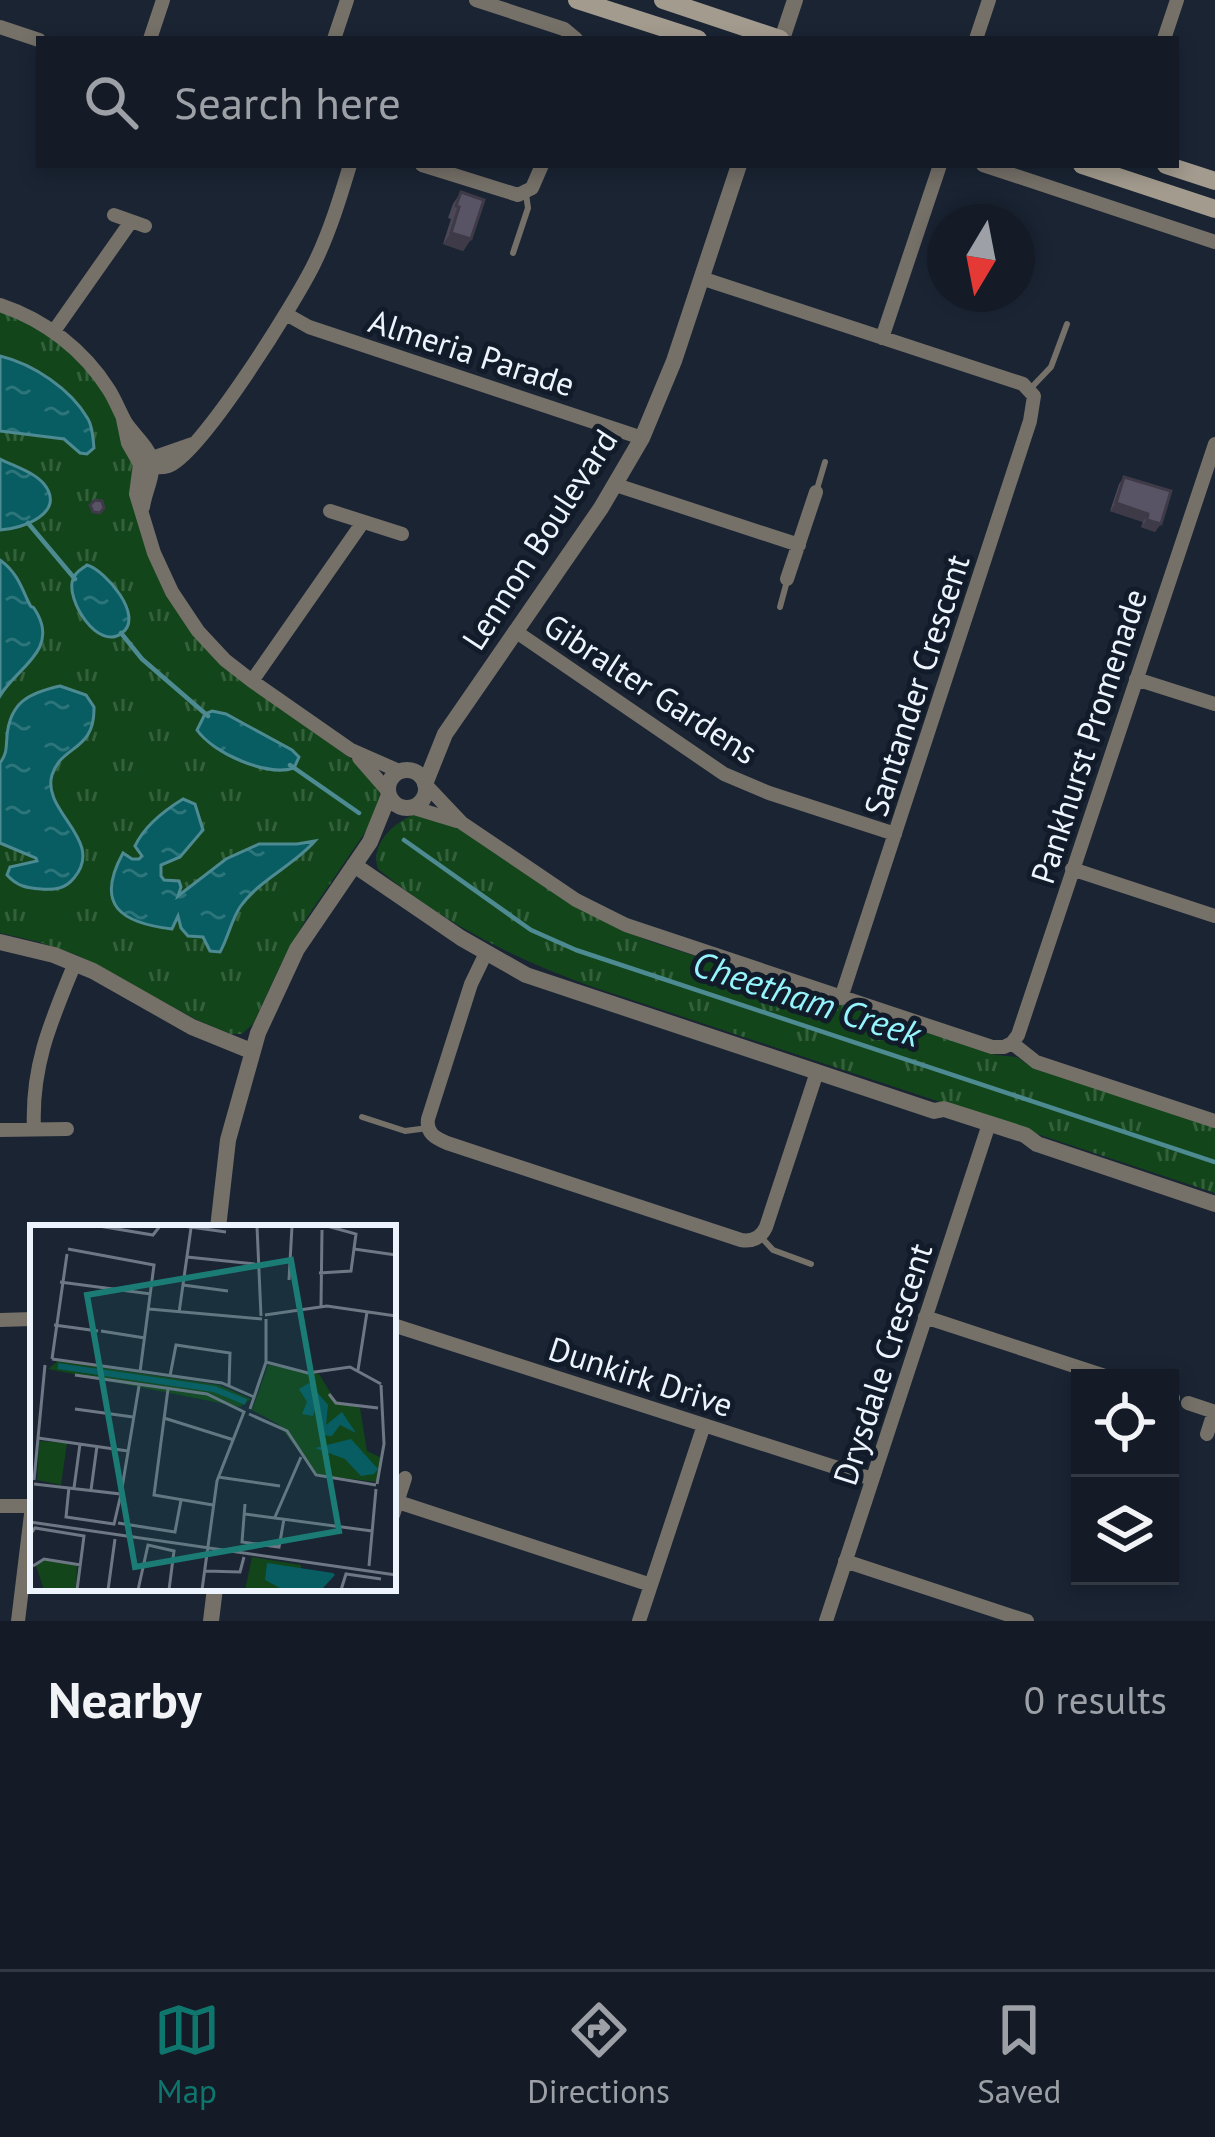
<!DOCTYPE html>
<style>
body{margin:0;font-family:"PT Sans",sans-serif;background:#212832;color:#f1f3f6}
.controls{position:absolute;right:36px;bottom:36px;display:grid;overflow:hidden;border-radius:0px;box-shadow:0 6px 18px #0003}
.controls button{width:108px;height:108px;display:grid;place-items:center;padding:0;border:0;border-bottom:3px solid #333943;background:#141b26;color:#f1f3f6;font:60px sans-serif}
.compass{position:absolute;left:927px;top:204px;width:108px;height:108px;border-radius:50%;background:#141b26;box-shadow:0 6px 18px #0003;rotate:190deg}
.list{margin:0;padding:0;list-style:none}
h2{display:flex;justify-content:space-between;align-items:center;height:156px;margin:0;padding:0 48px;font-size:51px}
h2 small{font-size:39px;font-weight:400;color:#9da1a7}
.icon{flex:none;width:66px;height:66px;fill:none;stroke:currentColor;stroke-width:2;stroke-linecap:round;stroke-linejoin:round}
.map{position:relative;flex:none;width:1215px;height:1621px;overflow:hidden}
.search{position:absolute;background:#141b26;box-shadow:0 6px 18px #0003;left:36px;right:36px;top:36px;height:132px;display:flex;align-items:center;gap:30px;box-sizing:border-box;padding:0 42px;border-radius:0px;color:#9da1a7;font-size:45px}
.sheet{height:348px;background:#141b26}
nav{display:flex;justify-content:space-around;align-items:center;box-sizing:border-box;height:168px;border-top:3px solid #333943;background:#141b26;font-size:33px;color:#9da1a7}
nav a{display:grid;justify-items:center;gap:6px}
nav .on{color:#0f766e}
.map>svg:first-child{display:block}
.park{fill:url(#park-tufts)}
.water{fill:url(#water-ripples);stroke:#4d8a92;stroke-width:3}
.lines{fill:none;stroke-linecap:round;stroke-linejoin:round}
.stream{stroke:#4d8a92;stroke-width:4.5}
.service{stroke:#757068;stroke-width:6}
.minor{stroke:#757068;stroke-width:14}
.tertiary{stroke:#757068;stroke-width:16}
.secondary{stroke:#a39b8e;stroke-width:18}
.wall{fill:#4c4757}
.shaded-wall{fill:#3e3a47}
.building{fill:#585365;stroke:#3e3a47;stroke-width:3}
.labels{text-anchor:middle;dominant-baseline:central;stroke-width:10;stroke-linejoin:round;paint-order:stroke}
.street-label{font-size:33px;fill:#edf4fe;stroke:#111b29}
.water-label{font-size:36px;font-style:italic;fill:#95f4fc;stroke:#111b29}
.inset-river{fill:none;stroke:#085d63;stroke-width:6}
.inset-road{fill:none;stroke:#6e7784;stroke-width:3}
.view{fill:#1a7c75;fill-opacity:0.15;stroke:#1a7c75;stroke-width:6}
.inset-edge{fill:none;stroke:#edf4fe;stroke-width:6}
</style>
<div class="map">
<svg width="1215" height="1621" viewBox="0 0 1215 1621">
<defs>
<pattern id="park-tufts" width="24" height="20" patternUnits="userSpaceOnUse" patternTransform="scale(3)"><rect width="24" height="20" fill="#12451a"/><path d="M3 7l-1-3M5 7V3M7 7l1-3M15 17l-1-3M17 17v-4M19 17l1-3" fill="none" stroke="#35603c"/></pattern>
<pattern id="water-ripples" width="26" height="14" patternUnits="userSpaceOnUse" patternTransform="scale(3)"><rect width="26" height="14" fill="#085d63"/><path d="M2 4q2-2 4 0t4 0M15 11q2-2 4 0t4 0" fill="none" stroke="#2c757a"/></pattern>
</defs>
<rect width="100%" height="100%" fill="#1a2433"/>
<!-- park -->
<path class="park" d="M0 311 25 321 53 338 77 358 107 396 137 463 148 551 240 680 356 762 379 788 381 801 370 825 306 919 281 964 253 1024 242 1034H231L197 1020 77 955 39 942 0 933Z
M415 814 445 821 467 833 551 891 617 928 652 942 996 1055 1017 1057 1029 1065 1215 1127V1193L593 987C516 960 442 922 378 869 370 844 393 823 415 814Z"/>
<!-- water -->
<path class="water" d="M0 356C33 364 71 389 88 419 93 427 93 440 94 448L87 454 80 453 64 439 0 431Z
M0 459C14 466 34 472 44 484 67 513 22 529 0 530Z
M0 560C15 571 20 583 27 599 35 616 29 598 38 615 57 652 15 669 0 696Z
M87 565C105 570 145 616 122 633 98 652 65 599 73 579 75 572 82 569 87 565Z
M60 686 86 695 94 707C95 752 62 744 52 775 41 812 106 840 74 878 65 889 55 890 41 889 26 888 17 886 7 875L10 867 37 861 36 858 0 843V763C7 754 6 748 7 736 10 702 29 693 60 686Z
M212 711 226 714 292 750 299 757 294 768C267 777 213 753 197 730L205 714Z
M183 799 195 804 203 830 180 857 161 865V876L164 880 179 881 181 887 178 896 226 859 259 844H297L315 841C293 866 260 879 240 907 231 921 228 938 220 952L210 951 203 937 188 936 181 928 178 916 172 929C122 923 94 906 123 853L132 859H139L142 856 135 846C144 827 165 810 183 799Z"/>
<g class="lines">
<!-- stream -->
<path class="stream" d="M28 523 75 579
M121 633 142 659 208 716
M290 765 359 813
M404 840 531 930 576 950 1215 1162"/>
<!-- service -->
<path class="service" d="M513 253 528 208 526 194
M1030 389 1051 367 1067 324
M817 489 825 462
M780 607 787 581
M362 1117 405 1131 428 1128
M760 1236 773 1250 811 1264"/>
<!-- minor -->
<path class="minor" d="M476 0 564 29 576 39
M0 27 39 40
M150 39 163 0
M334 39 347 0
M976 39 989 0
M1164 39 1177 0
M422 165 518 195 532 188 542 165
M983 165 1215 242
M114 215 145 226
M701 278 1023 384 1034 396 1030 421 841 998
M0 305C45 320 84 350 109 390 116 401 120 413 126 423 134 435 150 448 152 462 154 476 145 492 143 507
M286 314 309 327 642 438
M54 331 130 223
M882 338 940 165
M123 419 128 443 140 464 136 494 154 553 172 592 198 631 225 660 252 681 351 750 399 771
M146 460 192 444
M140 464C149 466 159 469 168 466 200 456 298 298 315 262 330 231 340 198 350 165
M616 485 799 545
M330 511 402 534
M787 579 816 492
M515 631 724 774 769 793 895 834
M1136 679 1215 704
M252 681 363 522
M359 758 387 790
M426 785 462 823 576 900 626 925 992 1047H1004L1012 1043
M411 807 457 821
M1072 869 1215 916
M486 953 471 984 428 1119C426 1133 435 1138 447 1143L741 1240C752 1242 761 1238 766 1227L817 1072
M1012 1043 1018 1035 1215 444
M1012 1043 1036 1062 1215 1121
M34 1129C31 1066 51 1021 75 963
M0 1130 67 1129
M925 1317 1111 1378
M0 1320 33 1319
M393 1325 872 1479
M1170 1397 1173 1398
M1188 1403 1215 1412
M1207 1434 1214 1412
M398 1502 651 1585
M1 1506H33
M393 1515 405 1478
M845 1561 1027 1621
M18 1621 32 1506
M639 1621 704 1425
M826 1621 989 1124"/>
<!-- tertiary -->
<path class="tertiary" d="M782 39 795 0
M388 789a19 19 0 1 1 38 0a19 19 0 1 1-38 0Z
M425 784 445 734 601 508 642 438 674 361 739 165
M354 865 461 938 526 975 934 1111 944 1109 1025 1135 1037 1144 1215 1204
M0 942 54 955 93 971 192 1027 251 1051
M218 1228 228 1140 258 1033 297 949 370 842 389 795
M211 1621 215 1588"/>
<!-- secondary -->
<path class="secondary" d="M577 0 698 39
M663 0 780 39
M1082 165 1215 209
M1166 165 1215 181"/>
</g>
<!-- wall -->
<path class="wall" d="M461 192 471 239 463 251 443 244 451 219 448 218 453 204Z
M1124 477 1171 491 1155 532 1141 527 1143 522 1110 511 1119 484Z"/>
<!-- shaded-wall -->
<path class="shaded-wall" d="M451 233 471 239 463 251 443 244Z
M1116 503 1148 514 1143 522 1110 511Z
M1147 520 1161 524 1155 532 1141 527Z"/>
<!-- building -->
<path class="building" d="M461 192 484 200 471 239 451 233 459 207 456 206Z
M1124 477 1171 491 1161 524 1147 520 1148 514 1116 503Z
M95 500 102 501 104 508 100 513 93 512 90 505Z"/>
<g class="labels">
<!-- street labels -->
<g class="street-label">
<text transform="translate(472 352) rotate(18)">Almeria Parade</text>
<text transform="translate(539 539) rotate(-57)">Lennon Boulevard</text>
<text transform="translate(916 685) rotate(-72)">Santander Crescent</text>
<text transform="translate(651 688) rotate(33)">Gibralter Gardens</text>
<text transform="translate(1088 736) rotate(-72)">Pankhurst Promenade</text>
<text transform="translate(882 1364) rotate(-72)">Drysdale Crescent</text>
<text transform="translate(641 1376) rotate(18)">Dunkirk Drive</text>
</g>
<!-- water labels -->
<g class="water-label">
<text transform="translate(807 998) rotate(18)">Cheetham Creek</text>
</g>
</g>
<!-- overview -->
<g transform="translate(30 1225)">
<rect width="366" height="366" fill="#1a2433"/>
<path d="M28 136 189 160 221 174 210 182 18 144ZM238 140 289 149 305 175 330 183 337 226 352 233 347 257 287 250 248 199 222 185ZM9 216 37 218 31 260 7 255ZM222 332 271 340V365H215ZM14 335 47 340 46 365H14L6 341Z" fill="#12451a"/>
<path d="M279 158 298 180 296 200 312 187 326 208 310 200 302 211 289 210 287 178 283 191 272 189 277 177 269 164ZM321 214 348 244 344 249 331 251 315 234 285 223ZM237 338 303 348 305 350 292 364H252L235 355Z" fill="#085d63"/>
<path class="inset-river" d="M28 141 184 164 216 177"/>
<path class="inset-road" d="M69 1 123 10 130 1M153 1 196 7M227 1 231 91M38 24 124 40 110 147M324 24 366 30M157 32 225 39M289 48 321 46 326 9 297 1M259 55 262 1M30 57 121 69M153 60 198 66M291 81 292 5M119 84 232 94M149 88 161 3M235 90 297 81 366 91M24 100 68 106M71 106 115 113M22 134 37 29M22 134 101 145M236 137 278 148 320 142 351 159M101 145 192 158 224 172M328 145 337 87M45 150 177 169 214 187 187 256 172 365M140 151 146 120 200 128 199 161M138 164 124 270 183 280M299 169 306 178 348 183M45 184 103 192M220 184 236 137V94M219 189 257 206 286 250 346 260M134 193 204 215M8 213 98 226M188 252 250 261M4 255 15 140M4 259 91 269 109 161M347 259 354 219 351 160M39 262 36 292 84 299 91 269M44 263 50 219M61 265 67 221M215 279 212 317 249 322 254 294M215 289 342 306M245 292 271 232M0 297 366 350M88 298 145 307 151 275M0 310 5 303 54 311 47 365M3 341 14 334 51 340M339 341 346 264M175 346 210 347 214 332M78 365 85 314M108 365 118 320 144 326 139 365M311 365 316 349 351 354"/>
<path class="view" d="M261 35 309 306 105 342 57 70Z"/>
<rect width="366" height="366" class="inset-edge"/>
</g>
</svg>
<div class="controls">
<button><svg class="icon" aria-label="locate" viewBox="0 0 24 24"><circle cx="12" cy="12" r="6"/><path d="M12 2v4M12 18v4M2 12h4M18 12h4"/></svg></button>
<button><svg class="icon" aria-label="layers" viewBox="0 0 24 24"><path d="M12 4l9 5-9 5-9-5zM3 14l9 5 9-5"/></svg></button>
</div>
<svg class="compass" viewBox="-18 -18 36 36"><path d="M0-13l5 13h-10z" fill="#e53935"/><path d="M0 13l5-13h-10z" fill="#9da1a7"/></svg>
<div class="search"><svg class="icon" aria-label="search" viewBox="0 0 24 24"><circle cx="10" cy="10" r="6"/><path d="M15 15l6 6"/></svg>Search here</div>
</div>
<section class="sheet">
<h2>Nearby<small>0 results</small></h2>
<ul class="list">
</ul>
</section>
<nav>
<a class="on"><svg class="icon" aria-label="map" viewBox="0 0 24 24"><path d="M3 6l6-2 6 2 6-2v14l-6 2-6-2-6 2zM9 4v14M15 6v14"/></svg>Map</a>
<a><svg class="icon" aria-label="directions" viewBox="0 0 24 24"><path d="M12 3l9 9-9 9-9-9zM9 14v-3h6M13 9l2 2-2 2"/></svg>Directions</a>
<a><svg class="icon" aria-label="saved" viewBox="0 0 24 24"><path d="M7 4h10v16l-5-4-5 4z"/></svg>Saved</a>
</nav>
